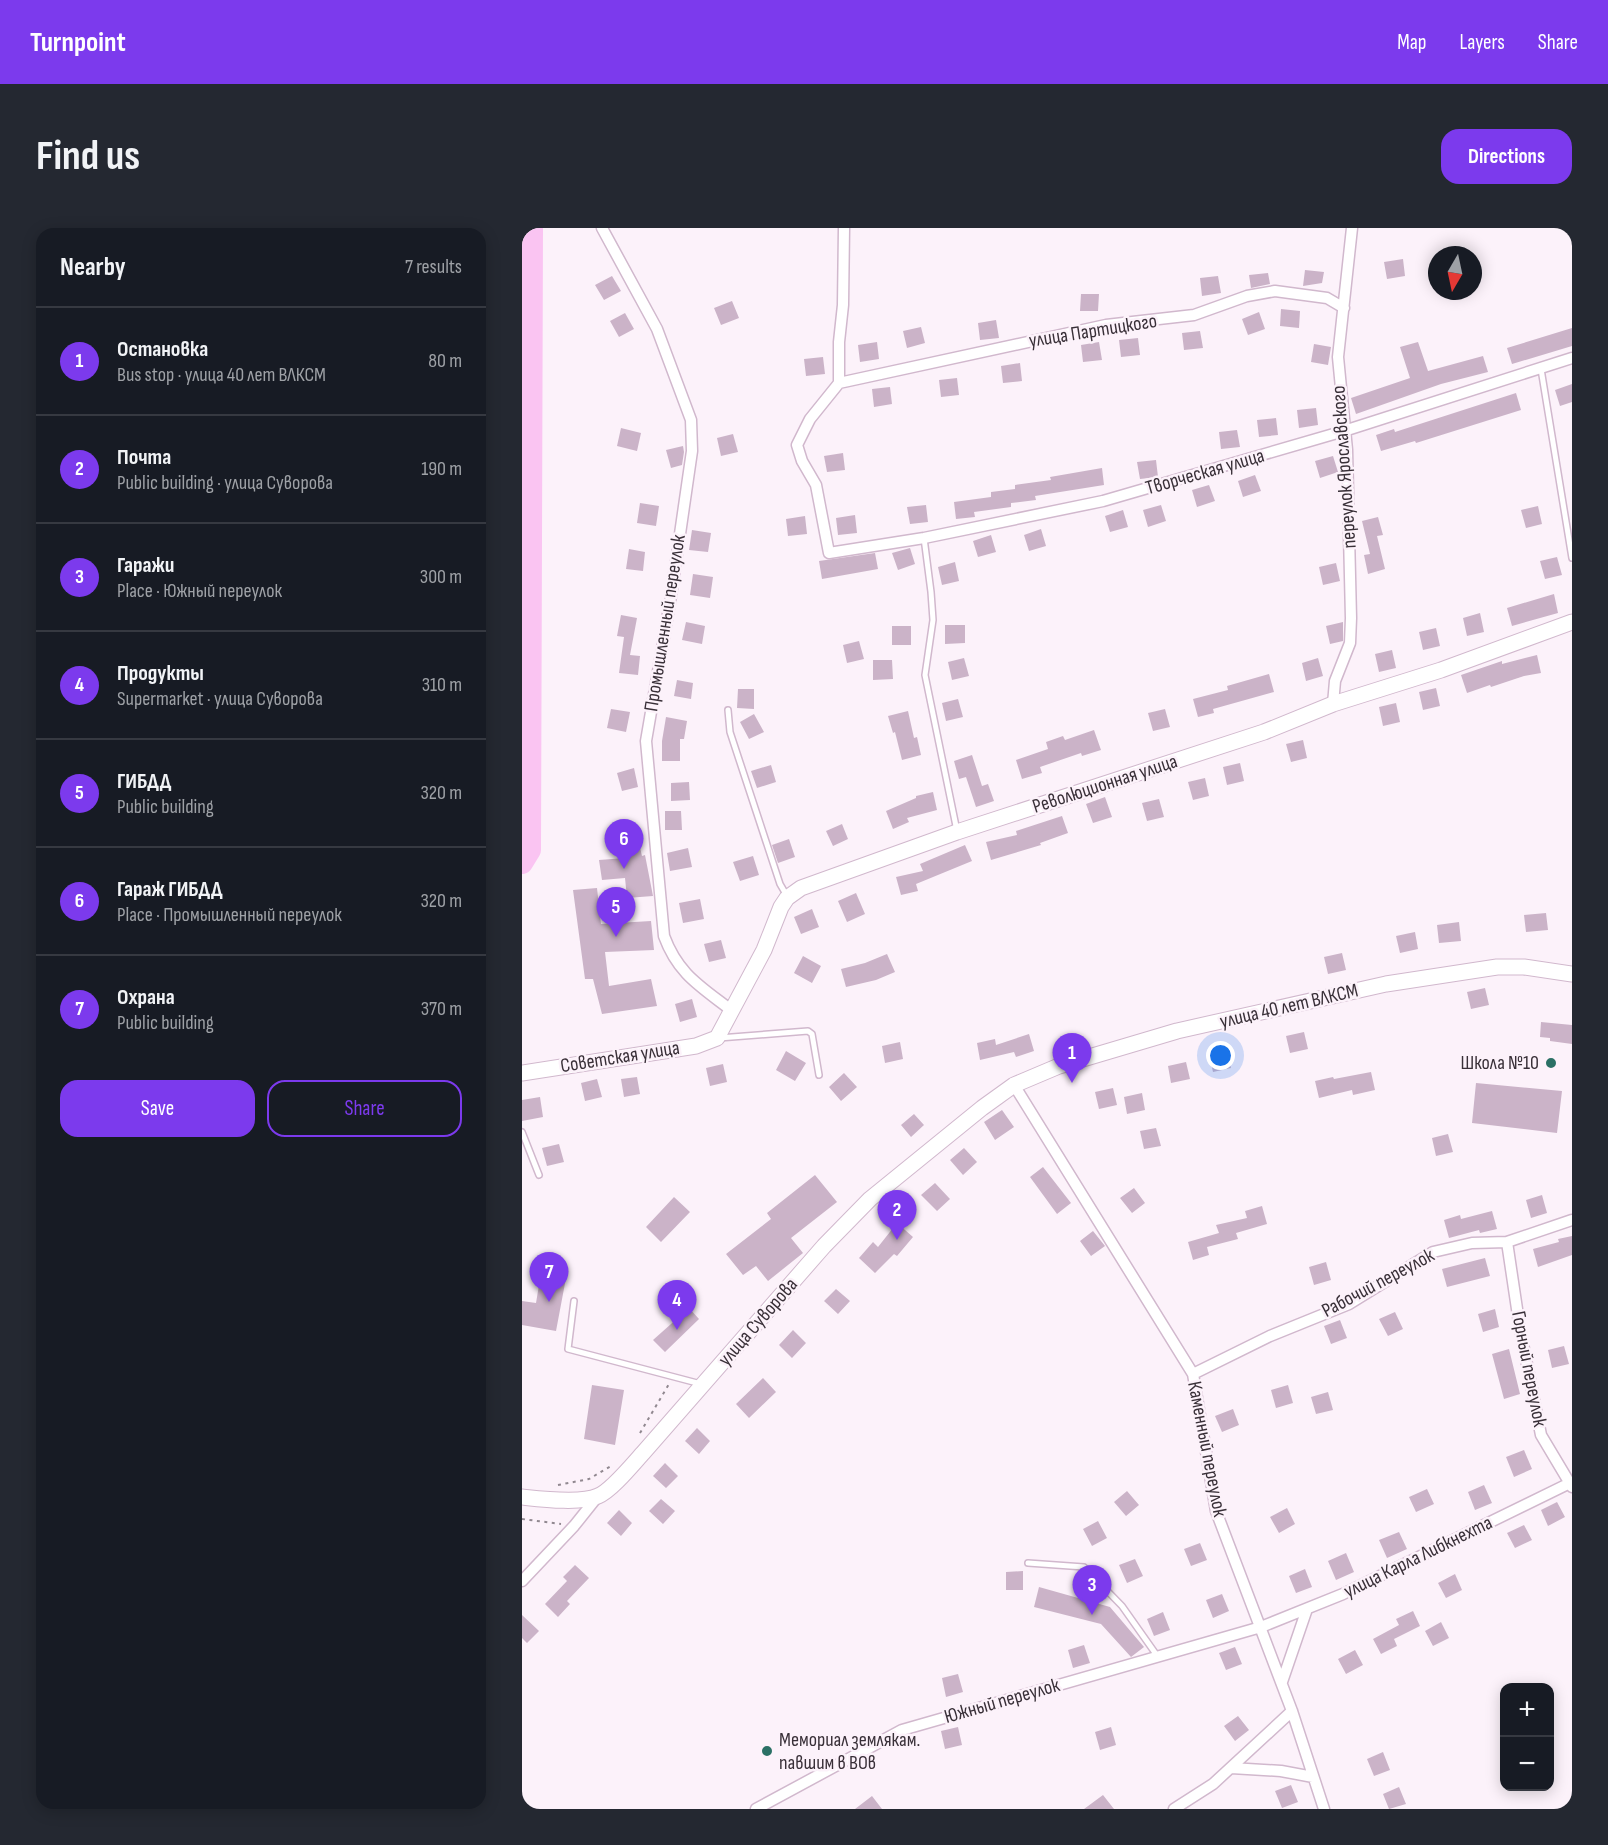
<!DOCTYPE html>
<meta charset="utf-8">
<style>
body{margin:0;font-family:"Sofia Sans Condensed",sans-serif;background:#242831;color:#f1f3f6}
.controls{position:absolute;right:18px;bottom:18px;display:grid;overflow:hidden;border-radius:12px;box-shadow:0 3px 15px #0003}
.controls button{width:54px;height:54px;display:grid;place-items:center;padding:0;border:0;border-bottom:2px solid #363941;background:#171b24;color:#f1f3f6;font:30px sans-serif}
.compass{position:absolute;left:906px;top:18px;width:54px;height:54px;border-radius:50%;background:#171b24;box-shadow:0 3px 15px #0003;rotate:189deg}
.you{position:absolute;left:699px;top:828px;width:21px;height:21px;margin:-15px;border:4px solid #fff;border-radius:50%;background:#1a73e8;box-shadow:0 0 0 9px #1a73e833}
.badge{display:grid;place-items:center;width:39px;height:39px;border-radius:50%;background:#7c3aed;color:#fff;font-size:20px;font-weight:700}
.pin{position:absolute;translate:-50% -50px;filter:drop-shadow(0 2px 3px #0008)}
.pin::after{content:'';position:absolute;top:32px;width:21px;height:18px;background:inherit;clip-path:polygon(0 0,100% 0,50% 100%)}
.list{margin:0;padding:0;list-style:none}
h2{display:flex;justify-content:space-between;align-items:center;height:78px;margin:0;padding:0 24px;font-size:26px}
h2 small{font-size:20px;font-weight:400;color:#9ea1a6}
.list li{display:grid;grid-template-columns:39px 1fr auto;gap:18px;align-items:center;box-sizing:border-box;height:108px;padding:0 24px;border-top:2px solid #363941}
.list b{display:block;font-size:22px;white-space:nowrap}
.list p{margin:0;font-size:20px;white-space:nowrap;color:#9ea1a6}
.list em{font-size:20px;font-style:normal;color:#9ea1a6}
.actions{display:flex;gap:12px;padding:18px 24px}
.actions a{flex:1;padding:14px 0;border:2px solid #7c3aed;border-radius:18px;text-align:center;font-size:21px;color:#7c3aed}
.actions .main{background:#7c3aed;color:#fff}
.map{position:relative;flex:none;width:1050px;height:1581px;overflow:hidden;border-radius:18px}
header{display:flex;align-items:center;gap:36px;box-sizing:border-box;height:84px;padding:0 30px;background:#7c3aed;color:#fff}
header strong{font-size:28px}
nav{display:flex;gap:33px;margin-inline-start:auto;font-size:21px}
.intro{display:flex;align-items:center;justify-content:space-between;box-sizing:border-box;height:144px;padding:0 36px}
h1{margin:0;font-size:42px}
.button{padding:15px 27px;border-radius:18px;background:#7c3aed;color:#fff;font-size:21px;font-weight:700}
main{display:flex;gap:36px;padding:0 36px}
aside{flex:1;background:#171b24;border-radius:18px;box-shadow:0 3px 15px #0003}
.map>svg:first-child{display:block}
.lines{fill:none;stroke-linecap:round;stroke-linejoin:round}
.river{stroke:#fac4f2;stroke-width:22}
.building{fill:#cbb3c8}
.lane-casing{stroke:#d1b8cd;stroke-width:8}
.street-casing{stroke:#d1b8cd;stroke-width:13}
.secondary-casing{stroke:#d1b8cd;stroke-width:17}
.path{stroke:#918890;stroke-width:2;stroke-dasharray:3 4.5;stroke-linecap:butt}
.lane{stroke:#fff;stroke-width:5}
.street{stroke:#fff;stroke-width:10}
.secondary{stroke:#fff;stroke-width:15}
.poi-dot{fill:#2b7065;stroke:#fcf2fa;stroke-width:2}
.labels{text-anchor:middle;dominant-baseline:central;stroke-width:5;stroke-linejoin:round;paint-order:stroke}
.street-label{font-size:20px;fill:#393038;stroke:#fcf2fa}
.poi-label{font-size:20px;fill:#393038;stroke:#fcf2fa;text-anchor:end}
</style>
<header>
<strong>Turnpoint</strong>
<nav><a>Map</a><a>Layers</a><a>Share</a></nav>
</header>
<div class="intro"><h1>Find us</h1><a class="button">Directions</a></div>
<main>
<aside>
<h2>Nearby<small>7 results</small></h2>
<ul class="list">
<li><span class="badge">1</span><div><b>Остановка</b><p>Bus stop · улица 40 лет ВЛКСМ</p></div><em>80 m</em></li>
<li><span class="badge">2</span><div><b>Почта</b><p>Public building · улица Суворова</p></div><em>190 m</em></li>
<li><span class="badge">3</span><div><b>Гаражи</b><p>Place · Южный переулок</p></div><em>300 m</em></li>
<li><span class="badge">4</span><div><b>Продукты</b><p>Supermarket · улица Суворова</p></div><em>310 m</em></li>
<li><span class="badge">5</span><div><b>ГИБДД</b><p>Public building</p></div><em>320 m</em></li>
<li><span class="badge">6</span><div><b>Гараж ГИБДД</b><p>Place · Промышленный переулок</p></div><em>320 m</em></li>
<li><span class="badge">7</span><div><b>Охрана</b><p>Public building</p></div><em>370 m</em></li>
</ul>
<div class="actions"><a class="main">Save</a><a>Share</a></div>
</aside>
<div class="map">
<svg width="1050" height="1581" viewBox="0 0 1050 1581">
<rect width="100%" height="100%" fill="#fcf2fa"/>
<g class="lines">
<!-- river -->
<path class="river" d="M0 635 8 622 10 0"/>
</g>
<!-- building -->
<path class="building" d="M881 31 883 48 865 51 862 34Z
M783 42 802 44 800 55 781 58Z
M746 45 748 56 729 60 727 47Z
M90 48 99 63 82 72 73 57Z
M696 48 699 65 680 68 678 50Z
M559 66H577L576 83H558Z
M210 73 217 90 199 97 192 80Z
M759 81 778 83 777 100 758 98Z
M737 84 743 101 726 107 720 91Z
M103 85 112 101 97 109 88 93Z
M474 92 477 110 458 112 456 95Z
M399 99 403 115 385 120 381 103Z
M1050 100V118L990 136 985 120Z
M678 103 681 120 662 122 660 105Z
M616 110 618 127 599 129 597 112Z
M355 114 357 131 338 134 336 117Z
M577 114 580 132 561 134 559 117Z
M896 114 906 143 961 128 966 144 919 156 834 186 829 170 888 150 878 119Z
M792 116 809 119 806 137 789 134Z
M301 129 303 146 284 148 282 131Z
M498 135 500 153 481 155 479 138Z
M435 150 437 167 419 169 417 152Z
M1050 156V174L1038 178 1033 162Z
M368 159 370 176 352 179 350 161Z
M994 165 999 182 894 215 893 213 859 223 854 207 872 201 873 204Z
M794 180 796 197 777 200 775 182Z
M754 190 756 207 737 209 735 192Z
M99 200 119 205 115 223 95 218Z
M715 202 718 219 699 221 697 204Z
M211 206 216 224 199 228 195 210Z
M161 218 162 224 160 237 149 240 144 222Z
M321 225 323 242 305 244 302 228Z
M811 228 816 244 798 250 793 233Z
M634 232 636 249 618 251 615 234Z
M580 240 582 257 513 268 514 272 489 275V279L452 284 453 289 434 291 432 274 469 269V264L493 261V257L529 252 528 249Z
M733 247 739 263 721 269 716 253Z
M687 257 693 273 675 279 670 262Z
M118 275 137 278 134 298 115 295Z
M404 277 406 294 388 296 385 279Z
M639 277 644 293 626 299 621 282Z
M1016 278 1020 296 1004 300 999 282Z
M601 282 606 299 588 304 583 288Z
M333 287 335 305 316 307 314 290Z
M283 288 285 306 266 308 264 291Z
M856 289 861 307 855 308 863 341 846 346 842 327 848 326 840 293Z
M519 301 524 318 507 323 502 307Z
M170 302 189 305 186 324 167 322Z
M469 307 474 324 456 329 451 313Z
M388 320 393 336 376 342 370 325Z
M107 321 123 324 121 343 104 341Z
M353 325 356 341 300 351 297 333Z
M1035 329 1040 347 1023 351 1018 333Z
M433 334 437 353 420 357 416 339Z
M814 335 818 353 801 357 797 339Z
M171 346 191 349 188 370 168 367Z
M1032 366 1036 385 990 398 985 380Z
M958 385 962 404 945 408 941 390Z
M99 387 115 390 108 427 118 428 116 447 97 445 102 409 95 408Z
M164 394 183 398 180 416 160 412Z
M821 394V413L808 416 804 398Z
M423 397H443V415L423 416Z
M370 398H389V417H370Z
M914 400 918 418 901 422 897 404Z
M337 413 342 431 325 435 321 417Z
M870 422 874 440 857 444 853 426Z
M1015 427 1019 445 1002 448 969 459 968 457 945 465 939 447 980 433V436Z
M442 430 447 448 430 452 426 434Z
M796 430 801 448 784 453 780 435Z
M351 432H370L371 451 351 452Z
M747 446 752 464 691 481 692 485 676 489 671 471 706 462 705 458Z
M155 452 171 455 169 471 152 468Z
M914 460 918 478 901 482 897 464Z
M216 461H232V481L215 480Z
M436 471 441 489 424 493 420 475Z
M874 475 878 494 861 498 857 479Z
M89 481 108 484 104 504 85 500Z
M643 481 648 499 631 503 626 485Z
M386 483 392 510 395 509 399 527 380 532 373 504 371 505 366 488Z
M232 486 242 504 227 511 218 494Z
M144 489 165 493 162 511H158V533H140V513Z
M572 502 579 522 560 528 559 525 518 539 520 545 500 551 494 532 526 521 524 514 541 508 543 512Z
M781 512 785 530 769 534 764 516Z
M450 527 460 558 466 556 472 573 454 579 444 549 437 551 432 533Z
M718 535 722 553 705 557 701 539Z
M249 537 254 554 235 560 229 543Z
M112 540 116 559 100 563 95 545Z
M683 550 687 568 671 572 666 554Z
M167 554 168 572 149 573V555Z
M411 564 415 582 385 590 387 594 371 601 364 583 394 570V568Z
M583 569 590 589 571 595 564 576Z
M637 571 642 589 625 593 620 575Z
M143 583H159L160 602H143Z
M540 588 546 605 518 615 519 617 469 632 464 614 495 607 494 603Z
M112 595 120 628 123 627 131 668 105 670 103 650 80 652 77 632 103 630 95 599Z
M320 596 326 611 311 618 304 603Z
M267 611 273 629 256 635 250 617Z
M443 617 450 633 394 656 396 663 379 667 374 649 401 643 398 636Z
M166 620 170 639 148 643 145 625Z
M231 628 237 647 218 653 211 634Z
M75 660 79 696 129 693 132 722 83 724 87 758 129 751 135 778 80 786 71 751H63L51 662Z
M334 665 343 686 325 694 316 673Z
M178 671 182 691 161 695 157 675Z
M290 681 297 699 279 706 272 689Z
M1024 685 1026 702 1004 704 1002 687Z
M937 694 939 713 917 715 915 697Z
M893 704 896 721 878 725 874 708Z
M199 712 204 730 187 734 182 716Z
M820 725 824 742 806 746 802 729Z
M365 726 373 744 354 752 324 759 319 741 343 735Z
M281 728 299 738 290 755 272 745Z
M963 760 967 777 949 781 945 764Z
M170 771 175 789 158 794 153 776Z
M1019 794 1050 797V816L1028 813V810L1018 809Z
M782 804 786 821 768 825 764 808Z
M507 806 512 823 494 829 492 824 458 832 455 815 473 811 474 817Z
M378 814 381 831 363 835 360 818Z
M264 823 284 835 273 853 254 842Z
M705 823 709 840 691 844 687 827Z
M664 834 668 851 649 855 646 838Z
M201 836 205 854 188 858 184 840Z
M849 844 853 862 831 867 830 862 797 870 793 853 811 849 812 851Z
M322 845 335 859 319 873 307 859Z
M115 849 118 866 102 869 99 851Z
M75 851 80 869 63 873 59 855Z
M954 855 1040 863 1035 905 950 895Z
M591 860 595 877 577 881 573 864Z
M620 865 623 882 605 886 602 869Z
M18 869 21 889 0 893V872Z
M480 882 492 899 473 912 462 894Z
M392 886 402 897 389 909 379 897Z
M634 900 639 918 622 921 618 903Z
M926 906 931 924 914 928 910 910Z
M37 916 42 934 25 938 20 920Z
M442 920 455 934 441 947 428 932Z
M521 939 549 975 535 986 508 949Z
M293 947 315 974 269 1010 281 1025 246 1053 234 1038 221 1047 204 1026 249 991 245 985Z
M413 955 428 971 415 983 399 967Z
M612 960 623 975 610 985 598 970Z
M1020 967 1025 985 1009 990 1004 972Z
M152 969 168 984 139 1014 124 999Z
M740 978 745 996 714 1005 716 1011 685 1019 687 1027 671 1032 666 1014 697 1005 694 997 725 990 723 983Z
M970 983 975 1001 958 1005 957 1002 927 1010 922 992 938 987 939 991Z
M375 995 391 1009 375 1028 372 1026 353 1045 337 1030 351 1014 356 1019Z
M571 1003 583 1018 569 1028 558 1013Z
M1050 1008V1027L1016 1039 1011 1021 1037 1014 1036 1011Z
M963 1030 968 1048 925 1059 920 1041Z
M804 1034 809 1052 792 1057 787 1039Z
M19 1045 44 1050 34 1103 0 1097V1073L14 1075Z
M314 1061 328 1073 316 1086 302 1073Z
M167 1080 177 1091 143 1124 131 1112Z
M973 1081 977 1099 961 1104 956 1086Z
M873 1084 881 1101 866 1108 857 1091Z
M818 1092 825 1110 809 1116 802 1098Z
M271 1102 284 1115 270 1130 257 1117Z
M1042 1118 1047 1136 1030 1140 1026 1122Z
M987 1121 998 1166 982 1171 970 1126Z
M241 1150 254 1164 227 1190 214 1176Z
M70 1157 102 1162 93 1217 62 1211Z
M766 1157 771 1175 754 1180 749 1162Z
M806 1164 811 1182 794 1186 789 1169Z
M711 1181 717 1197 700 1204 693 1188Z
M175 1200 188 1213 177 1226 163 1213Z
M1002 1222 1010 1241 992 1249 984 1229Z
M143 1235 156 1248 144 1260 131 1248Z
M962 1257 970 1275 953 1282 946 1264Z
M905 1261 912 1276 894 1284 887 1269Z
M605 1263 617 1277 604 1288 592 1274Z
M139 1271 153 1283 141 1296 127 1283Z
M1035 1274 1043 1289 1026 1298 1019 1282Z
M765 1280 773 1296 757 1305 748 1289Z
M97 1282 110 1295 99 1308 85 1295Z
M576 1293 585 1310 570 1318 561 1301Z
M1002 1297 1010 1312 993 1320 985 1305Z
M877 1304 885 1321 865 1330 857 1312Z
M678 1315 685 1332 669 1338 662 1321Z
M824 1325 832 1344 814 1352 806 1333Z
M613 1331 621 1348 605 1355 597 1337Z
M53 1337 67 1350 45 1373 48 1376 36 1389 23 1376 45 1353 41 1349Z
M783 1341 790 1359 774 1365 767 1348Z
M501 1343V1362H484V1344Z
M933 1346 940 1362 924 1370 916 1355Z
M517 1359 588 1379 622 1419 609 1429 579 1396 512 1379Z
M700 1366 707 1383 691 1390 684 1372Z
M891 1383 898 1398 872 1411 875 1418 859 1426 851 1411 877 1397 874 1391Z
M641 1384 648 1402 632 1408 625 1391Z
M0 1387 17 1403 5 1415 0 1410Z
M919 1394 927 1410 911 1418 903 1403Z
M562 1417 568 1435 551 1440 546 1422Z
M713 1419 720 1436 704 1442 697 1425Z
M833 1422 841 1437 824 1446 816 1431Z
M436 1446 441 1464 424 1469 420 1450Z
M716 1488 727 1502 713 1513 702 1498Z
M436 1499 440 1517 423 1521 419 1503Z
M589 1499 594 1517 578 1522 573 1504Z
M861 1524 868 1542 852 1548 845 1531Z
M769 1557 776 1574 760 1580 753 1563Z
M877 1559 884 1576 867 1581 861 1566Z
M581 1567 592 1581H562Z
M350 1568 360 1581H333Z"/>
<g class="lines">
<!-- lane casing -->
<g class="lane-casing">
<path id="lane" d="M1019 141 1050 330
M402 310 409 364 411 392 403 447 435 603
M206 482 208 504 258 656 265 668
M197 810 286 803 290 806 297 847
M0 904 17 947
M52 1073 46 1121 179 1156
M506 1335 562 1339 600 1378 636 1429"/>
</g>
<!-- street casing -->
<g class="street-casing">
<path id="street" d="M80 0 135 101 169 192 170 223 149 368 124 513 142 708C156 746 178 758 209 782
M322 0 321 77 317 114V155L288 191 275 217 280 233 294 257 307 325 402 310 581 273 822 203 1050 130
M317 155 584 97 672 87 725 68 753 63 805 70 822 80
M811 476 813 453 828 415 829 390 825 222 816 129 830 0
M492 857 671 1146 694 1283 770 1483 802 1581
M985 1014 998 1101 1019 1207 1050 1259
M671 1146 748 1108 827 1076 911 1024 950 1015 985 1014 1050 992
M0 1353 52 1298 76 1268
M760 1454 785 1381
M709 1540 759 1543 791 1549
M234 1581 380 1502 739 1399 821 1366 1050 1254
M652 1581 691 1556 770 1483"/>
</g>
<!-- secondary casing -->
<g class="secondary-casing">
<path id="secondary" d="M0 845 174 818 195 810 242 722 259 679 265 670 279 660 435 604 742 504 811 476 919 442 1050 394
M0 1269C19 1271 59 1276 76 1268 89 1263 111 1236 121 1225L302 1018 348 971 460 880 492 857 537 838 655 803 864 756 975 739H1002L1050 746"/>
</g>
<!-- path -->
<path class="path" d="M118 1205 147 1156
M36 1257 67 1251 89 1238
M0 1291 39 1296"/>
<!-- lane -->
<use href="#lane" class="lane"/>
<!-- street -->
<use href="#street" class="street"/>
<!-- secondary -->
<use href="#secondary" class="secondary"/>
</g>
<!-- markers -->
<g class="poi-dot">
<circle cx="1029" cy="835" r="6"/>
<circle cx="245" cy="1523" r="6"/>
</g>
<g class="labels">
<!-- street labels -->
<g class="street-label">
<text transform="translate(571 103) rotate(-9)">улица Партицкого</text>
<text transform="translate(822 239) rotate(-94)">переулок Ярославского</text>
<text transform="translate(683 244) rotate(-16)">Творческая улица</text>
<text transform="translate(143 395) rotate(-81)">Промышленный переулок</text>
<text transform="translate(583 556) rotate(-18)">Революционная улица</text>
<text transform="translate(767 778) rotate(-13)">улица 40 лет ВЛКСМ</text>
<text transform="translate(98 829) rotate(-9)">Советская улица</text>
<text transform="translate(856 1055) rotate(-28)">Рабочий переулок</text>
<text transform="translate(236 1094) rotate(-49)">улица Суворова</text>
<text transform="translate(1007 1141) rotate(79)">Горный переулок</text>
<text transform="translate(685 1221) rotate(79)">Каменный переулок</text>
<text transform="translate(896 1329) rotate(-26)">улица Карла Либкнехта</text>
<text transform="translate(480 1473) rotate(-16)">Южный переулок</text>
</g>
<!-- poi labels -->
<g class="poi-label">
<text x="1017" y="835">Школа №10</text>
<text x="257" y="1512" text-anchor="start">Мемориал землякам.<tspan x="257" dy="23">павшим в ВОв</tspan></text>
</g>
</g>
</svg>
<div class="controls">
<button>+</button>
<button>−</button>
</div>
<svg class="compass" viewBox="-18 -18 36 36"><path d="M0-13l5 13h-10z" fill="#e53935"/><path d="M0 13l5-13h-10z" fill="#9ea1a6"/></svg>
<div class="you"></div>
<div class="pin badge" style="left:550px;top:855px">1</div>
<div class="pin badge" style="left:375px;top:1012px">2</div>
<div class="pin badge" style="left:570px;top:1387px">3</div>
<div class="pin badge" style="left:155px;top:1102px">4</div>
<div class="pin badge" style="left:94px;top:709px">5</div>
<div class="pin badge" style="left:102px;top:641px">6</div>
<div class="pin badge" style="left:27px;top:1074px">7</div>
</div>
</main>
